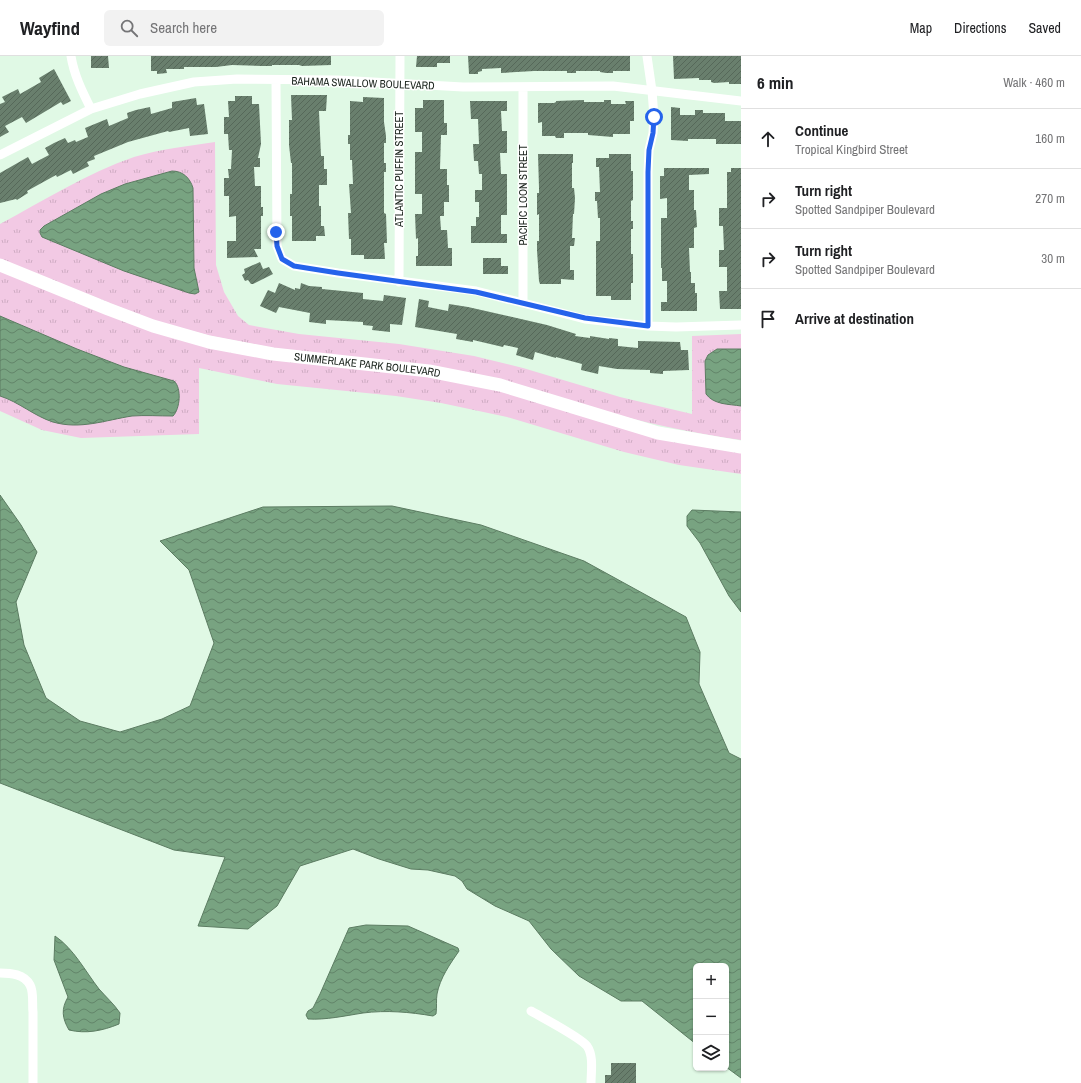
<!DOCTYPE html>
<meta charset="utf-8">
<style>
body{margin:0;font-family:"Archivo Narrow",sans-serif;background:#f2f2f2;color:#202124}
.controls{position:absolute;right:12px;bottom:12px;display:grid;overflow:hidden;border-radius:6px;box-shadow:0 1px 3px #0004}
.controls button{width:36px;height:36px;display:grid;place-items:center;padding:0;border:0;border-bottom:1px solid #e0e0e0;background:#fff;color:#202124;font:20px sans-serif}
.stop{position:absolute;width:12px;height:12px;margin:-9px;border:3px solid #2563eb;border-radius:50%;background:#fff}
.stop.end{background:#2563eb;border-color:#fff;box-shadow:0 1px 4px #0008}
.list{margin:0;padding:0;list-style:none}
h2{display:flex;justify-content:space-between;align-items:center;height:52px;margin:0;padding:0 16px;font-size:17px}
h2 small{font-size:13px;font-weight:400;color:#757577}
.list li{display:grid;grid-template-columns:26px 1fr auto;gap:12px;align-items:center;box-sizing:border-box;height:60px;padding:0 16px;border-top:1px solid #e0e0e0}
.list b{display:block;font-size:15px;white-space:nowrap}
.list p{margin:0;font-size:13px;white-space:nowrap;color:#757577}
.list em{font-size:13px;font-style:normal;color:#757577}
.icon{flex:none;width:22px;height:22px;fill:none;stroke:currentColor;stroke-width:2;stroke-linecap:round;stroke-linejoin:round}
.map{position:relative;flex:none;width:741px;height:1027px;overflow:hidden}
header{display:flex;align-items:center;gap:24px;box-sizing:border-box;height:56px;padding:0 20px;background:#fff;border-bottom:1px solid #e0e0e0}
header strong{font-size:19px}
nav{display:flex;gap:22px;margin-inline-start:auto;font-size:14px}
.search{width:280px;height:36px;background:#f2f2f2;display:flex;align-items:center;gap:10px;box-sizing:border-box;padding:0 14px;border-radius:6px;color:#757577;font-size:15px}
main{display:flex}
aside{flex:1;background:#fff}
.map>svg:first-child{display:block}
.grass{fill:url(#grass-tufts)}
.water{fill:url(#water-waves);stroke:#5c7c62}
.building{fill:url(#building-hatch)}
.lines{fill:none;stroke-linecap:round;stroke-linejoin:round}
.street{stroke:#fff;stroke-width:9}
.secondary{stroke:#fff;stroke-width:13}
.route{stroke:#2563eb;stroke-width:5}
.labels{text-anchor:middle;dominant-baseline:central;stroke-width:3;stroke-linejoin:round;paint-order:stroke}
.street-label{font-size:11px;fill:#19221b;stroke:#fff}
</style>
<header>
<strong>Wayfind</strong>
<div class="search"><svg class="icon" aria-label="search" viewBox="0 0 24 24"><circle cx="10" cy="10" r="6"/><path d="M15 15l6 6"/></svg>Search here</div>
<nav><a>Map</a><a>Directions</a><a>Saved</a></nav>
</header>
<main>
<div class="map">
<svg width="741" height="1027" viewBox="0 0 741 1027">
<defs>
<pattern id="grass-tufts" width="24" height="20" patternUnits="userSpaceOnUse"><rect width="24" height="20" fill="#f2c9e4"/><path d="M3 7l-1-3M5 7V3M7 7l1-3M15 17l-1-3M17 17v-4M19 17l1-3" fill="none" stroke="#cfacc3"/></pattern>
<pattern id="water-waves" width="16" height="10" patternUnits="userSpaceOnUse"><rect width="16" height="10" fill="#78a381"/><path d="M0 5q4-4 8 0t8 0" fill="none" stroke="#628469"/></pattern>
<pattern id="building-hatch" width="6" height="6" patternUnits="userSpaceOnUse"><rect width="6" height="6" fill="#697f6d"/><path d="M-1 1l2-2M0 6l6-6M5 7l2-2" fill="none" stroke="#566859"/></pattern>
</defs>
<rect width="100%" height="100%" fill="#e0f9e5"/>
<!-- grass -->
<path class="grass" d="M215 86 216 209 224 236 238 260 249 269 299 278 399 288 474 300 523 312 620 341 692 358V280L741 278V384C690 377 643 366 594 353L211 280 155 265 0 204V168C43 145 87 117 134 101 161 93 188 90 215 86Z
M0 209 209 286 429 315 658 377 741 391V418L679 409 624 396 507 361 441 347 396 340 277 328 199 312V378L81 382 42 374 0 355Z"/>
<!-- water -->
<path class="water" d="M172 115C183 115 190 122 193 132L194 212 199 236 195 238 189 237 124 215 42 181 40 177V174L44 170 101 138 125 128Z
M0 260 77 293 124 311 174 325C182 332 180 353 173 360 159 360 145 359 132 360 106 364 80 374 53 366 34 360 19 346 0 340Z
M717 293H741V350C729 348 714 349 706 338L705 305 708 299Z
M0 439 21 469 37 496 16 546 24 589 46 642 80 665 120 676 162 663 190 650 214 587 189 514 160 485 263 451 392 450 481 469 584 505 686 561 700 596 699 628 729 697 741 703V1022L726 1011V910H696V988L642 945H621L579 920 551 893 529 865 495 850 467 833 462 825 455 820 428 814 411 813 379 803 353 793 300 810 277 850 248 873 198 870 225 801 174 794 0 727Z
M692 454 741 456V556L729 540 700 487 687 470V460Z
M366 869 408 870 458 892 459 895C450 908 440 922 437 938 436 944 437 951 436 958L433 960C410 956 386 954 363 957 344 960 326 964 308 963L306 959 308 955 313 952 320 938 349 872Z
M55 880C74 893 85 915 99 933 106 941 114 948 120 957L119 968C102 975 86 978 69 974 62 962 61 953 68 941L54 904Z"/>
<!-- building -->
<path class="building" d="M91 0H108L109 12H91Z
M151 0H331V9L302 10 299 9H272V10H262L232 9 216 11H184V13H166L167 17 157 18V15H151Z
M417 0H450V7H437V11H416Z
M468 0H630V15H613V17H606L600 16V15H576V17H567V15H534L501 17V12L482 13V15L478 16V18H469Z
M673 0H741V28H729V26L714 27 711 26V24H699V22L674 23Z
M54 13 71 45 63 49 61 46 26 67 22 61 5 70 9 76 0 81V48L5 46 2 41 18 33 20 38 41 26 39 22Z
M291 39H327L326 55H319L321 100H324V113H327V129H319V150H321V170H324L325 180H316V185H292V160H290V138H292V107H291L289 89V64H292Z
M235 40H252V48H259L261 88 258 102H260V111H254L255 130H261V151H263V160H261V193H254L258 201 227 202V185H236V160L229 161V140H224V122H229L228 113H231L232 94H229L228 78H224V61H229L228 45H235Z
M363 41 384 42V66L386 80V87H384V107H386V116H384V157L386 158 387 187H384L385 203H364V199H351V183H349L348 157H351L349 128H353L352 104H350V88H348V79H350V45L363 46Z
M196 42 197 49 204 48 208 78 190 80 189 72 169 76 168 75 128 86 94 100 95 103 87 106 89 110 73 118 71 114 57 121 56 119 27 135 28 137 17 144 16 143 0 147V117L28 101 32 108 49 99 45 92 54 87 65 82 68 87 75 84 76 86 88 81 85 72 107 63 109 70 128 62 127 57 136 54 150 51 151 58 172 52V46Z
M423 44H444V67H447V79H441L440 113H447V129H449V146H444V160H440L441 174H447L448 192H452V210H416V200H418V182L416 183 415 158H422V138H415V96H422V76H415V52H423Z
M584 44V46H604V44H611V48H626L625 45H634V65H630V78H613V81L588 79V77H564V82H556L555 80H542V66L538 67V47H554L556 46V45Z
M470 45H507V55H501L502 75H507V97H500L501 118H507V159H501V178H507V187H471V170H476V161H479V146H475V134H482V118H479L478 105H474L473 88H479L478 63H471Z
M671 51 680 52V59H695V54H703V57H725V65H741V88H716V83H688V85L671 84Z
M538 98H573V107H572V132H574L575 142 574 158H573L572 182H575L574 190H570V214H574V224L561 223V228H540L539 225 537 194V185H539V158L537 159V137H539V132Z
M609 98H631V115H633V144L631 145V165H633V173H631V198H633V227H631V244H611V240H596V185H600V162H598L597 145H595V136H600L599 111H596V102H609Z
M664 112H709V118L689 119V134H694V154H696L697 171 694 172V192H689L690 216H691V227H695V237H697V255H661V246H667V225H662V212H661V162H667V142L660 143V120H664Z
M731 112H741V253H720L719 235H727V211H719V194H724L723 170H719V152H727V116H731Z
M483 202H501V210H508V218H483Z
M260 206 263 213 269 211 273 218 253 228H251L248 224 245 225 242 219 245 217 244 213Z
M279 227 295 234V232L300 233 301 227 309 230 322 231V233L363 237V243L383 245 384 239 406 242 402 269 390 268V276L372 274 373 270 363 269V266L326 264V268L309 266 310 257 279 251 276 257 260 250 268 234 275 237Z
M419 243 429 245 428 251 448 255 449 248 468 251 547 269 576 278 575 280 590 282V280L609 283V282L618 283V290L638 292V285L680 286 681 294H688L689 314 663 315V318L650 317V314L617 313 599 310 598 318 581 314 582 308 556 301V302L535 296 533 304 516 299 518 292 504 289 503 291 473 284V286L456 283 457 278 415 271Z
M611 1007H636V1027H605V1019H611Z"/>
<g class="lines">
<!-- street -->
<path class="street" d="M71 0C74 19 82 35 91 53
M647 0 652 35 654 61 653 77 649 94 648 116V270
M276 24 277 190 282 203 294 210 338 217 476 235 585 263 648 270 676 271 741 269
M0 99 91 53 140 38 194 26 237 23 337 24 463 31 613 30 741 45
M399 226 400 0
M523 247V31
M0 917C11 917 24 918 30 929 34 936 32 948 33 956 33 980 33 1003 33 1027
M531 955C543 962 580 981 587 990 594 1000 591 1016 591 1027"/>
<!-- secondary -->
<path class="secondary" id="s1" d="M0 209 108 253 153 270 209 286 273 298 429 315 500 329 658 377 741 391"/>
</g>
<g class="lines">
<!-- route -->
<path class="route" d="M276 176 277 190 282 203 294 210 338 217 476 236 585 262 648 270V116L649 94 653 77 654 61"/>
</g>
<g class="labels">
<!-- street labels -->
<g class="street-label">
<text transform="translate(363 27) rotate(2)">BAHAMA SWALLOW BOULEVARD</text>
<text transform="translate(399 113) rotate(-90)">ATLANTIC PUFFIN STREET</text>
<text transform="translate(523 139) rotate(-90)">PACIFIC LOON STREET</text>
<text stroke="none"><textPath href="#s1" startOffset="383">SUMMERLAKE PARK BOULEVARD</textPath></text>
</g>
</g>
</svg>
<div class="controls">
<button>+</button>
<button>−</button>
<button><svg class="icon" aria-label="layers" viewBox="0 0 24 24"><path d="M12 4l9 5-9 5-9-5zM3 14l9 5 9-5"/></svg></button>
</div>
<div class="stop" style="left:654px;top:61px"></div>
<div class="stop end" style="left:276px;top:176px"></div>
</div>
<aside>
<h2>6 min<small>Walk · 460 m</small></h2>
<ul class="list">
<li><svg class="icon" aria-label="ahead" viewBox="0 0 24 24"><path d="M12 20V5M6 11l6-6 6 6"/></svg><div><b>Continue</b><p>Tropical Kingbird Street</p></div><em>160 m</em></li>
<li><svg class="icon" aria-label="right" viewBox="0 0 24 24"><path d="M7 20v-9h11M14 6l5 5-5 5"/></svg><div><b>Turn right</b><p>Spotted Sandpiper Boulevard</p></div><em>270 m</em></li>
<li><svg class="icon" aria-label="right" viewBox="0 0 24 24"><path d="M7 20v-9h11M14 6l5 5-5 5"/></svg><div><b>Turn right</b><p>Spotted Sandpiper Boulevard</p></div><em>30 m</em></li>
<li><svg class="icon" aria-label="arrive" viewBox="0 0 24 24"><path d="M6 21V4h12l-3 4 3 4H6"/></svg><div><b>Arrive at destination</b></div></li>
</ul>
</aside>
</main>
